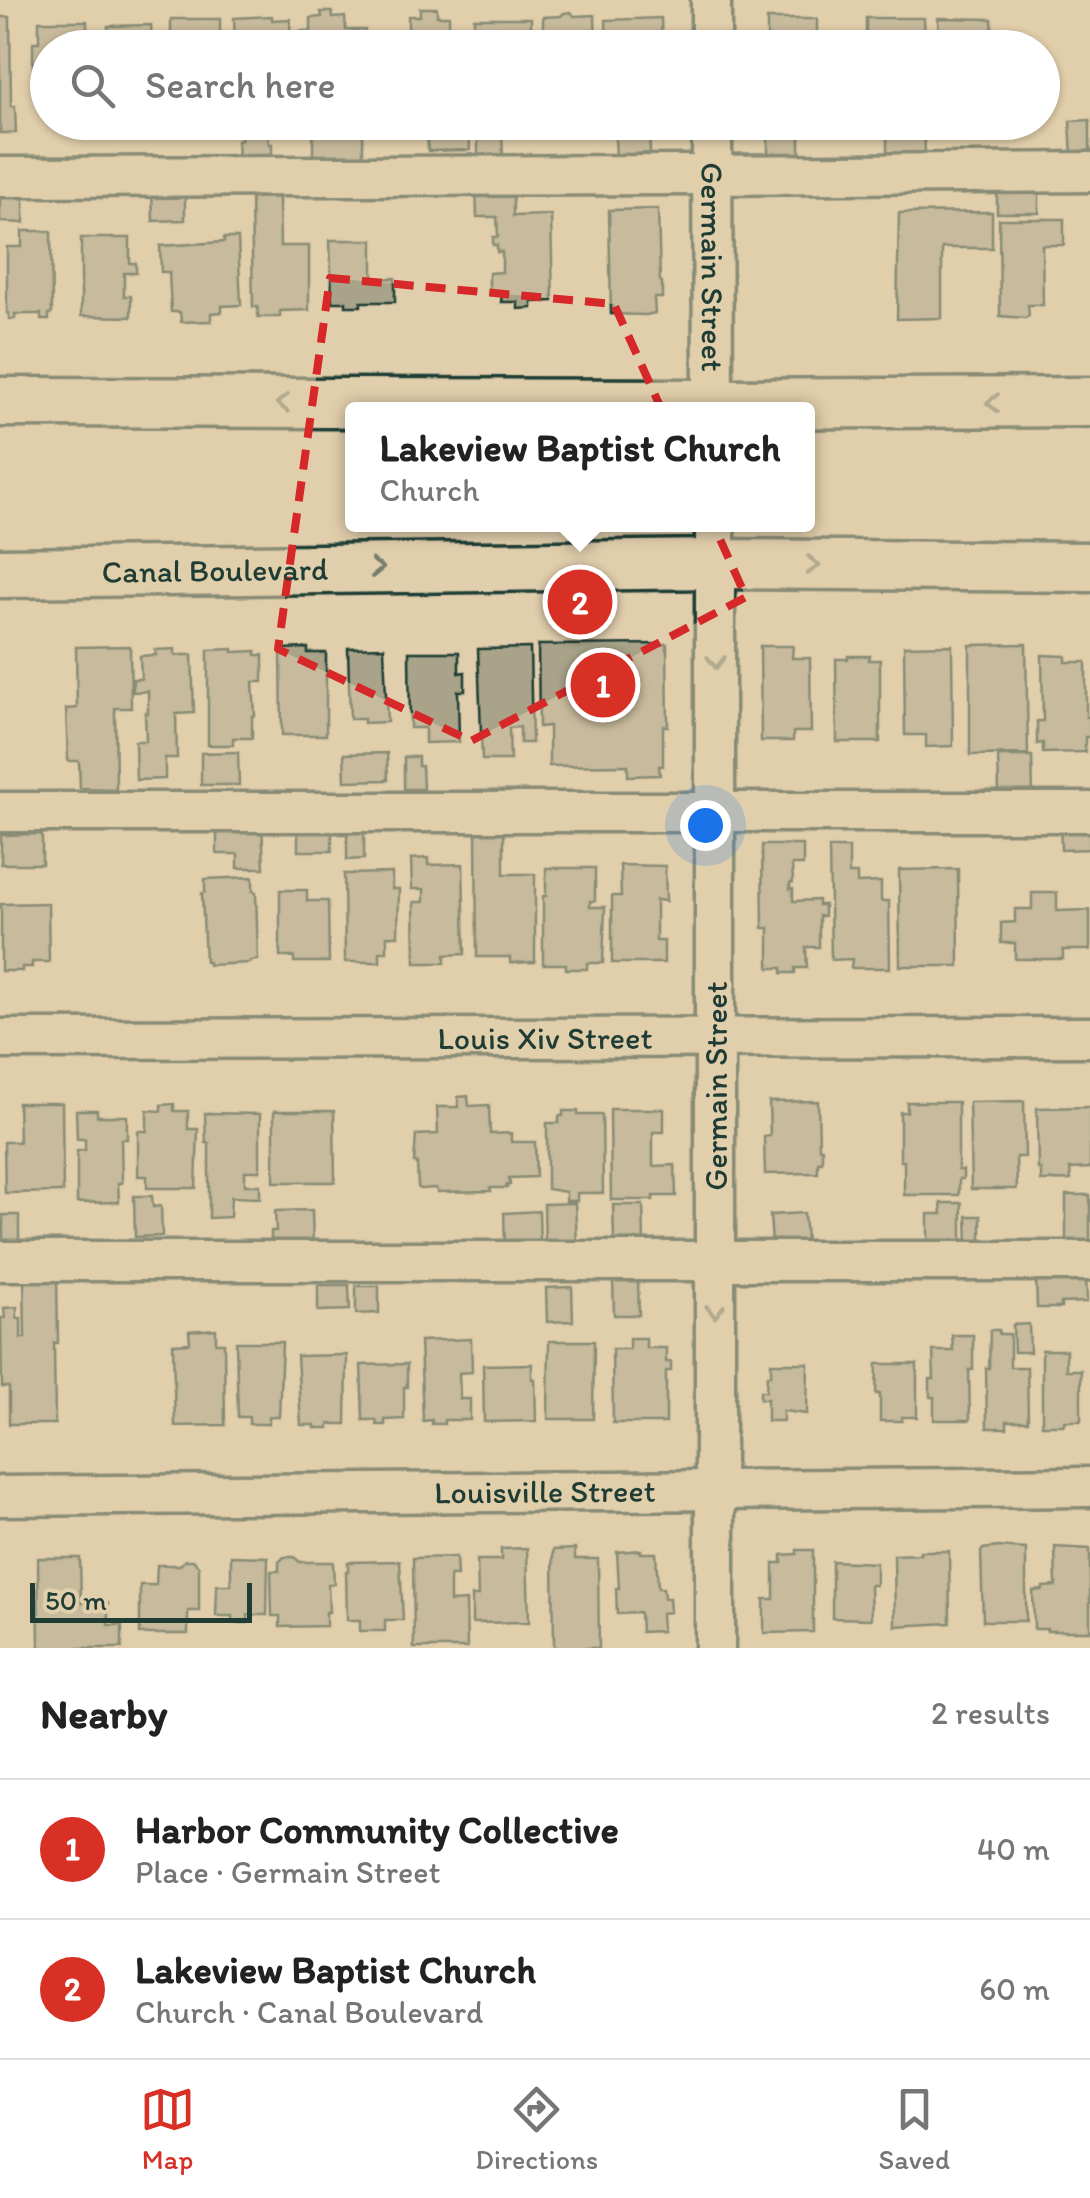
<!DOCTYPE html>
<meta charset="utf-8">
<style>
body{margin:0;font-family:Itim,sans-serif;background:#f6f6f6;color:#222}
.scale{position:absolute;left:30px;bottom:25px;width:222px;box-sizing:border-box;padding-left:10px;border:5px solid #1f3d34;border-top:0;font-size:28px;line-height:35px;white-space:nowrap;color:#1f3d34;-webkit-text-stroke:8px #e1ceac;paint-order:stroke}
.you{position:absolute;left:705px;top:825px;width:35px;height:35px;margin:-25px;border:8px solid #fff;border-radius:50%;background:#1a73e8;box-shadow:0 0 0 15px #1a73e833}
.badge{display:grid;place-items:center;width:65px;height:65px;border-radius:50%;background:#d93025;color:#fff;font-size:32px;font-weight:700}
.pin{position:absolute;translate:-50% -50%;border:5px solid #fff;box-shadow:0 2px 10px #0006}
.popup{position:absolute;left:345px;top:402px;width:470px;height:130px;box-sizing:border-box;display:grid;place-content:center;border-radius:10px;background:#fff;filter:drop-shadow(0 2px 8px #0005);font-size:32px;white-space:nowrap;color:#767676}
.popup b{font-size:38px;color:#222}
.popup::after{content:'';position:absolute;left:50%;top:100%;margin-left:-20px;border:20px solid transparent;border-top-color:#fff}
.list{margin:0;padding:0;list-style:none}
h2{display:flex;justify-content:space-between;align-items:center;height:130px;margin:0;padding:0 40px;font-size:42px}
h2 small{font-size:32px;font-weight:400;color:#767676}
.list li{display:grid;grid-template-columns:65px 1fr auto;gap:30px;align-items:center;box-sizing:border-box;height:140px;padding:0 40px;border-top:2px solid #e0e0e0}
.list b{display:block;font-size:38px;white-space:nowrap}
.list p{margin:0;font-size:32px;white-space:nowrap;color:#767676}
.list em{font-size:32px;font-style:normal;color:#767676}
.icon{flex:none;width:55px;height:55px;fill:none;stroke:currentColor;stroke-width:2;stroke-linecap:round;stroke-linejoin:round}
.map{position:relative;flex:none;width:1090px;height:1648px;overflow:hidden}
.search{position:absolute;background:#fff;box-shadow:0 2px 8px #0004;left:30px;right:30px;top:30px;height:110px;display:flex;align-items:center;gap:25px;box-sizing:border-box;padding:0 35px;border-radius:55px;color:#767676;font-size:38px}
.sheet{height:410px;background:#fff}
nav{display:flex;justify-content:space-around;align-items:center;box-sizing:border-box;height:140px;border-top:2px solid #e0e0e0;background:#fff;font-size:28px;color:#767676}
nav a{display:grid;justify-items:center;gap:5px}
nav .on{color:#d93025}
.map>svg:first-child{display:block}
.building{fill:#a8a389;stroke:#1f3d34;stroke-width:2.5}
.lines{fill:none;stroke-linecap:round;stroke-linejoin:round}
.minor-casing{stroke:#1f3d34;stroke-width:45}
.major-casing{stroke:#1f3d34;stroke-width:55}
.minor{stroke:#e1ceac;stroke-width:38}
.major{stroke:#e1ceac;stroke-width:48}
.oneway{stroke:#767e6a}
.marked{fill:none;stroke:#d62828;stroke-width:8;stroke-dasharray:20 12;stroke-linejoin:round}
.labels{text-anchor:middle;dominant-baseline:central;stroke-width:9;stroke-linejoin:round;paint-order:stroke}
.street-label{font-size:32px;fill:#1f3d34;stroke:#e1ceac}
</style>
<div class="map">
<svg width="1090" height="1648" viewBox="0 0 1090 1648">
<rect width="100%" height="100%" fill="#e1ceac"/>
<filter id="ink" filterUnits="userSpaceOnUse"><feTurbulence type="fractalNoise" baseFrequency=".01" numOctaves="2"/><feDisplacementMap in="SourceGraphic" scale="20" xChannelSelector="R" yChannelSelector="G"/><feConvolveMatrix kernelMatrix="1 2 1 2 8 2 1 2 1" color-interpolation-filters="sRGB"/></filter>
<g filter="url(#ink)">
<!-- building -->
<path class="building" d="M420 8H437V16H449V48H408V16H420Z
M321 12H332L333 18 345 17 346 30H365V48H304V44H300V31H311V18L322 17Z
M571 12 574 16 595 15 596 48H543V17L561 16 564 13Z
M272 16V20L290 19 291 48H235L234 18Z
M0 17H10L11 106H15L16 133H0Z
M474 18H531V48H474Z
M661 18 662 48H607L606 20Z
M866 18H924L925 48H866Z
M938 18 992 19 993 44H1007V48H939Z
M171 19H220V48H171Z
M767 19H817V35L853 34V48H767Z
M39 21H87V48H48V91H33V42H39Z
M151 25 152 48H109L108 26Z
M1090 120V156L1072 157 1070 121Z
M241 122H268L269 144H272V154H268L269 158H238L237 140H241Z
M614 122H663V123L649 124 650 153 616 155Z
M768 122H800V153H768Z
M887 122H924L925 154 887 155Z
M469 125 470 150 428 151 427 127Z
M502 126 503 159 478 160V127Z
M313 133H363V158H313Z
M997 182H1039V213H997Z
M513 183V216L551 215 553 301 532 302V308L518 309V302H501L502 294H489V273L502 272V252H497V245H493V237H498L497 217H477L476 184Z
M185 189V220L153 221 152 190Z
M0 192 24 193V223L0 222Z
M279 197 280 246H309V310L280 311V317H258V307H253L251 198Z
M658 209 660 281 662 282V298H654L655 313 646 315 611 314 609 210Z
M992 212V248H942V318L897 319 899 213Z
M999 219H1064V245H1042L1043 305H1028L1029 316 1025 318 1000 316Z
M22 231H51L52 313 49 314V320H41V314H15V319H9V313H7V247H22Z
M81 238H130V263H136V273H124V296H131V317L81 316Z
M224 238H238L241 305 222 306V312L211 313V321L181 322 180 312H171L169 272H161L160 246 224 242Z
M330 240H373V279L395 278V302H361V306H346V302H332Z
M667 644 668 726H663V766H659L660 775 628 776V765L549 766V726L539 727 538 645Z
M1026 644 1028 754 970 755V645Z
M952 645 953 746 926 747V735H905L904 646Z
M130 646 131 708H115L116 789 80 788 79 761H68L66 709 77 708 76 647Z
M760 646H793L792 658H810L811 732H793V741H761Z
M384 647 387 722 364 723V719H350L348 648Z
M308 648V653H326V735H282L281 649Z
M530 648 532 743H520V727L509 728 510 760H482L478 649Z
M175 649V655H192L194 713 176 714 177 758H165V779L136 780 135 741H146L145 712 148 713V691L133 692V679H141L140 656 156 655 155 650Z
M233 649V652L256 651V655H263V682H253L255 716H252V738H233V745H208V650Z
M409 652H459V673L465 672V691H458L459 742 425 743V728H410Z
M1042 655 1066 656V662H1086V717H1090V737H1085V752L1043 753V743L1037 744V721H1043Z
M848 656H870L869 660H880V742H837L836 659H848Z
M238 752 239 785H201V753Z
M387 753 388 780 345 781 344 754Z
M998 756H1032L1033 793 999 794Z
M404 757H418V766H422L423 789H404Z
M1090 821V849L1061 850 1060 823Z
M217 823H262L264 868H238V854H217Z
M298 823H332V851H298Z
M364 825V859L347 860V834H340V826Z
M476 830H504V874H535V962L510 963V957H477Z
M42 834V864H1V835Z
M762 845H803V865H792L793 883H790V889H793V901L818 900V905H824V916H819V947H806L807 968H795V973H782V968H769V928H763Z
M829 848H849V874H857V883L881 882V901H889L890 968H851L852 959 831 960Z
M428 858V865L463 864 465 954 445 955V963H415L414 902H424V889H412L411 859Z
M620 865 665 866 666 901 656 900V941H664V963H612V896H621Z
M546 868H595V901H590V907H605L603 963H587V969H566V964H543V896H546Z
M958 869 959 966H900L899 870Z
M392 873V889H399L398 936H387V952H380V962H345L344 874Z
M253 877V891L256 892 258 960 250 961V963L208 965V962H205L202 893 205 892V879Z
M280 890H307V901H328L329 962H294V957H280Z
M1032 893H1057V911L1090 910V950H1063V959H1015V943H1001V923L1015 922V909H1032Z
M48 903 49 962H32V967H22V971H1V904Z
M468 1096 469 1106 489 1105 490 1134 511 1133V1142H535L536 1177 509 1178 510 1185H507V1188H490L491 1191 437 1192 436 1188 420 1189 418 1187 417 1163H414L416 1135 438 1134 437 1107H458V1097Z
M818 1101 819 1148H822V1162H818V1173L765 1174 764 1137 770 1136 769 1102Z
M1024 1101 1025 1157H1016L1017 1189H971L969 1102Z
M907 1102H958V1170H963V1179H959V1195H904V1161H900V1112H907Z
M18 1103H62L63 1192 5 1193 4 1142H19Z
M174 1104V1111H188V1129H198L196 1188H147V1176H138V1131H147V1110L161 1111V1105Z
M1090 1107V1168L1070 1169 1071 1180 1041 1181V1169H1038L1037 1108Z
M610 1109H664V1132H653V1166L675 1165 676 1196H653V1200H611Z
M76 1110H97V1116H127V1139H121L122 1183H118L119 1202 77 1203V1151L85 1150V1139H77Z
M274 1111H334L335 1182H274Z
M563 1111H578V1115H602L603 1193H577V1201H566V1192L547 1189V1123H559V1116H563Z
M205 1113 260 1114V1171H245V1185H260V1198L231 1197 230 1217 209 1218V1143H206Z
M1066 1195H1090V1245H1066Z
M134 1196H152L153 1207 161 1206 162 1236 135 1237Z
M575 1203 577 1243 545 1244 544 1204Z
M941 1203H962V1248H928V1214H942Z
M613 1205H643L644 1240H614Z
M312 1210 313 1247 271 1246V1231H276L275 1211Z
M539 1211 540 1244 505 1245 504 1213Z
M804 1213 806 1241 772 1244 770 1215Z
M3 1215H19V1247L3 1248Z
M967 1216H981V1245L968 1246Z
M1086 1272 1087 1302 1061 1303V1308H1037L1036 1278Z
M24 1275H57L58 1343H54L55 1424H9V1387H2L1 1318H5L4 1308 17 1307V1318H21V1338H25Z
M613 1281H638L639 1315H614Z
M318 1285H349L350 1310 318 1311Z
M356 1286H379V1313L356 1314Z
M572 1287 573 1321 547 1322 546 1288Z
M1029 1324 1030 1352H1014L1013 1325Z
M216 1329V1343H224L225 1425 175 1426 173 1344 190 1343 189 1331Z
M990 1330H999V1334H1010V1367H1027L1028 1421H1007V1428H987L986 1368H989Z
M952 1335H973V1370H969L970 1420H934V1397H930V1379H934L933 1351H953Z
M629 1338H646V1348H666V1362H671V1371H666V1423H613L612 1349H629Z
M471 1339 472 1372 459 1373 460 1399H470V1420H444V1424H432V1420L423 1421 420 1341Z
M549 1341H594L593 1419H548Z
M236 1342H282L279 1417H269V1424H249V1417H238Z
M1042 1350H1066V1370H1081V1421H1064V1425H1042Z
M347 1355 346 1424H329V1428H315V1425H301L297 1356Z
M771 1363H808L807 1414 783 1411V1421H767V1399H760V1391H766L767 1375H771Z
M407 1364V1387H404V1419L385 1420V1425H377L376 1420H363L361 1365Z
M532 1364V1379H535L536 1421 484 1422 483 1365Z
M877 1364H917V1417H902V1421H880V1394H876Z
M998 1547 1026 1549V1621H983L981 1552 983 1549Z
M1055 1547 1090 1549V1631H1047V1629H1034L1033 1591 1043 1590V1587L1056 1586Z
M527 1548 529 1622 472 1623V1596H478L477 1560H501V1549Z
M575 1549V1559H598L599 1648H554L553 1550Z
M641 1550V1553H656L658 1588H663L664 1598H669L670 1612 661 1613 662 1631 641 1632 640 1613 617 1614 616 1588H619L617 1552Z
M797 1550H813V1632L764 1633V1599H774V1563H782V1555L797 1554Z
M920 1551H949L950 1623 895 1626 894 1555 920 1554Z
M231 1556 268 1557 267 1615H248V1623H232V1616H216L217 1585H231Z
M284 1557H294L300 1562H333L334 1584H328L329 1612H326V1626L280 1627V1616H272L271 1571H279V1562Z
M456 1557 457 1576H450V1602L466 1601 467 1648H414L413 1558Z
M38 1558H80L81 1603H108V1625H122V1648H39Z
M185 1560H193L199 1567V1611H188V1634H140V1585H156L157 1565H180Z
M400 1561 403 1620H385V1631H360V1620H347L346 1571H348V1562Z
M832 1561 876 1563V1585H870L871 1619 832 1618Z"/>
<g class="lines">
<!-- minor casing -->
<g class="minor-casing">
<g id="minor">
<path d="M711 0V48"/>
<path id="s1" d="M712 122 713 410"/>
<path d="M0 177 712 175 1090 172"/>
<path d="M715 524V1648"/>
<path d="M0 812H1090"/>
<path id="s2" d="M0 1039 1090 1037"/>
<path d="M0 1261H1090"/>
<path id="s3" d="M0 1496 1090 1487"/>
</g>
</g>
<!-- major casing -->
<g class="major-casing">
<g id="major">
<path d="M0 402 713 404 1090 402"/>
<path id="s4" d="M0 573 715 564 1090 567"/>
</g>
</g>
<!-- minor -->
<use href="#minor" class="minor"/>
<!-- major -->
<use href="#major" class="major"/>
</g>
<!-- one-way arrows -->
<defs><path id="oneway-chevron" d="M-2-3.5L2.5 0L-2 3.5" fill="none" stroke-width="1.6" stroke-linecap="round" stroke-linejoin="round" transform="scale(2.5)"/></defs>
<g class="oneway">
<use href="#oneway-chevron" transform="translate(283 403) rotate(-180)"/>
<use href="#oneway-chevron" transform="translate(993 403) rotate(180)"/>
<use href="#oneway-chevron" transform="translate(813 565) rotate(1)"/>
<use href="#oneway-chevron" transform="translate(377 568) rotate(-1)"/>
<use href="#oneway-chevron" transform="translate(716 662) rotate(90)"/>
<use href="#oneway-chevron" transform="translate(715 1311) rotate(90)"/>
</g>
</g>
<!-- marked area -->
<path d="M0 0H1090V1648H0ZM330 278 614 304 746 597 471 741 278 649Z" fill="#e1ceac" fill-opacity=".55" fill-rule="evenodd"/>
<path class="marked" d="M330 278 614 304 746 597 471 741 278 649Z"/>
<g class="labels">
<!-- street labels -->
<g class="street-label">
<text stroke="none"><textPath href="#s1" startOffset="145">Germain Street</textPath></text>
<text stroke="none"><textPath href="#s4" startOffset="215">Canal Boulevard</textPath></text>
<text stroke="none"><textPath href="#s2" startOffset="545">Louis Xiv Street</textPath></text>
<text transform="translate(716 1086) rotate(-90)">Germain Street</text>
<text stroke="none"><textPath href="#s3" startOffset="545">Louisville Street</textPath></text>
</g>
</g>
</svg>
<div class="scale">50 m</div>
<div class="you"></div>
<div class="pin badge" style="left:603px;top:685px">1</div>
<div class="pin badge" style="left:580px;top:602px">2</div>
<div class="popup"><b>Lakeview Baptist Church</b>Church</div>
<div class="search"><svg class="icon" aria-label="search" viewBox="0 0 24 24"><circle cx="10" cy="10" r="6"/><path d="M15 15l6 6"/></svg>Search here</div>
</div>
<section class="sheet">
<h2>Nearby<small>2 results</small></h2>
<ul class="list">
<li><span class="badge">1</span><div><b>Harbor Community Collective</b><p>Place · Germain Street</p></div><em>40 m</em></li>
<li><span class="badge">2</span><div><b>Lakeview Baptist Church</b><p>Church · Canal Boulevard</p></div><em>60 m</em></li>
</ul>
</section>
<nav>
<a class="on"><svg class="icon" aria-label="map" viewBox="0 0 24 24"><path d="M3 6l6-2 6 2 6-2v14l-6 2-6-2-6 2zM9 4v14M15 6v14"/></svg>Map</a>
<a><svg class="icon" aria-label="directions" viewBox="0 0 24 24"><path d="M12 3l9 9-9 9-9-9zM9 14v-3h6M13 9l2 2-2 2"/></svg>Directions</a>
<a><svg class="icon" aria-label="saved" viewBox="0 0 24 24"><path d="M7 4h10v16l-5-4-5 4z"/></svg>Saved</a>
</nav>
